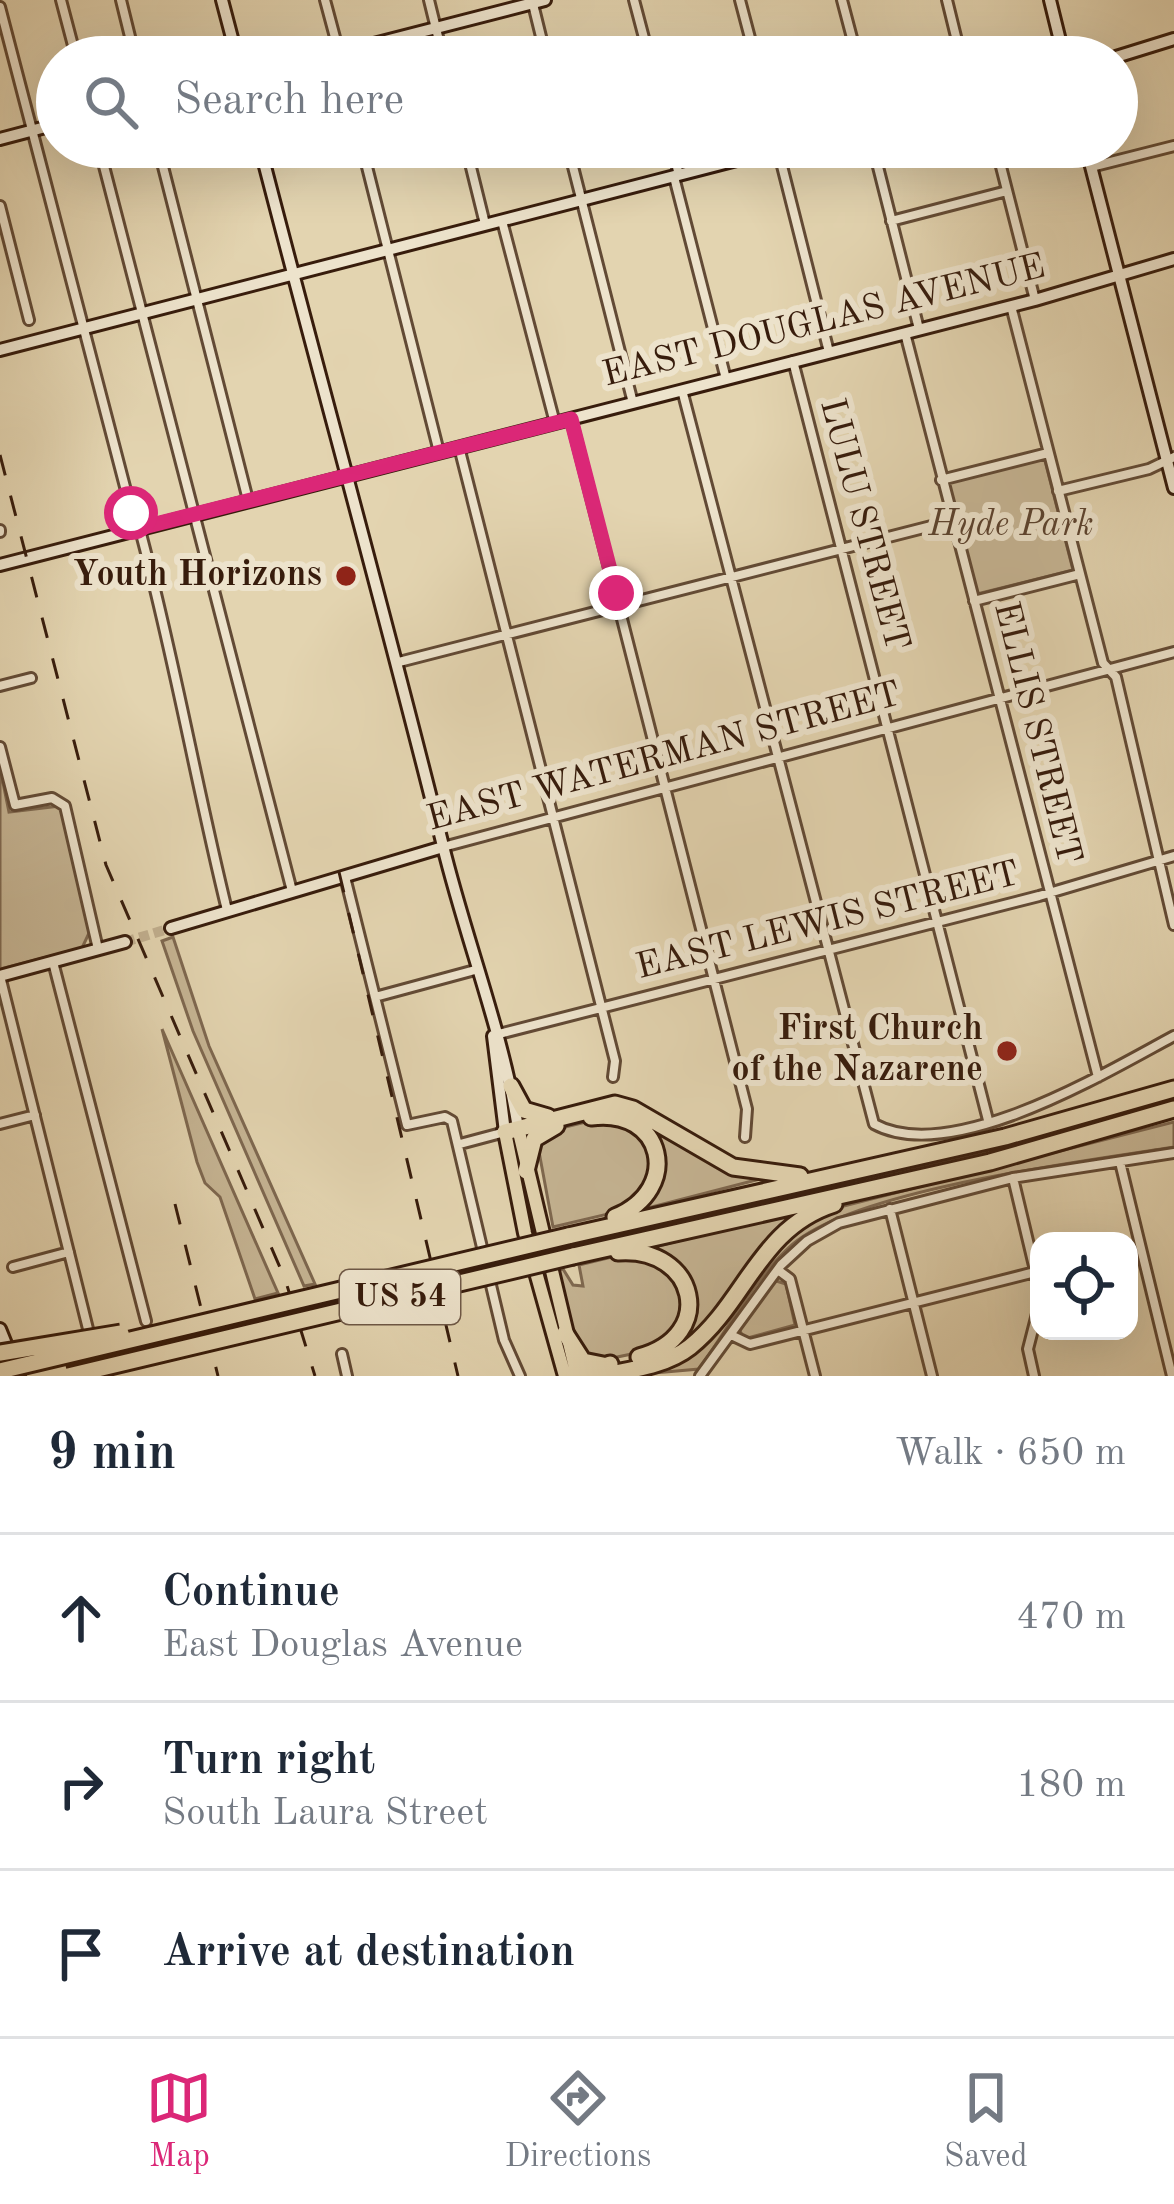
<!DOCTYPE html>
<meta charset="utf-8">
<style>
body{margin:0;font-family:"Old Standard TT",serif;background:#f6f6f7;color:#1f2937}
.controls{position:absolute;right:36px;bottom:36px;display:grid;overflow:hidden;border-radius:24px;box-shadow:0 12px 48px #0002}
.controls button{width:108px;height:108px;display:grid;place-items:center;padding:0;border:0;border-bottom:3px solid #e0e1e3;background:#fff;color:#1f2937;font:60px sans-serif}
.stop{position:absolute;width:36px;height:36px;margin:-27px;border:9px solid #db2777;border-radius:50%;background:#fff}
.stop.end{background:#db2777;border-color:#fff;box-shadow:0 3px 12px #0008}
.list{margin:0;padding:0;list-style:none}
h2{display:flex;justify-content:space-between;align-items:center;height:156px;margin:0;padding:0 48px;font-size:51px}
h2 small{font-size:39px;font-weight:400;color:#747a83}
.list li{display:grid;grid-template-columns:78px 1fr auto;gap:36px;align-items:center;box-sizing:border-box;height:168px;padding:0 48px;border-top:3px solid #e0e1e3}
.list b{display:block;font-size:45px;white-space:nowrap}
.list p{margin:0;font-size:39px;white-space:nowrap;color:#747a83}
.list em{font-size:39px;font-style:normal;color:#747a83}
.icon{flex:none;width:66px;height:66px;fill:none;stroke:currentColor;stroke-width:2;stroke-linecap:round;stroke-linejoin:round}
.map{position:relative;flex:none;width:1174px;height:1376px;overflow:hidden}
.search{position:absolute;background:#fff;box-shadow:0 12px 48px #0002;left:36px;right:36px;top:36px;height:132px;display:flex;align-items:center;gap:30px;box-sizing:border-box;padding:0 42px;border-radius:66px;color:#747a83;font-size:45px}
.sheet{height:660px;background:#fff}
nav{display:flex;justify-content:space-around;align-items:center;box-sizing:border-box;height:168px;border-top:3px solid #e0e1e3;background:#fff;font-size:33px;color:#747a83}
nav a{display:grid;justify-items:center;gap:6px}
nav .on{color:#db2777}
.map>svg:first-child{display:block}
.green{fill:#c6b594;stroke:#7e6850;stroke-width:3}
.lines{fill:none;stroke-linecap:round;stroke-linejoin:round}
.secondary-tunnel{stroke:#c1af8f;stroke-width:10;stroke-dasharray:10 5;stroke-linecap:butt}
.street-casing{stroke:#624a35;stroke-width:14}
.secondary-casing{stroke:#371c0c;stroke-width:16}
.primary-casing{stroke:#371c0c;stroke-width:18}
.highway-casing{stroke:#371c0c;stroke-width:21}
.street{stroke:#ede3cc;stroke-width:8}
.secondary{stroke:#ede3cc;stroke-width:10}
.primary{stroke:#e3d4b0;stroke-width:12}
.highway{stroke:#e3d4b0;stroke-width:15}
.rail{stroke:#371c0c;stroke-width:3;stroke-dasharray:21 21;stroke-linecap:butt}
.highway-bridge-casing{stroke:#371c0c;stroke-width:21;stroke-linecap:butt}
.highway-bridge{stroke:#e3d4b0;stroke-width:15}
.route{stroke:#db2777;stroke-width:15}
.poi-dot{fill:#8f2418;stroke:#ede3cc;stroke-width:4.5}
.labels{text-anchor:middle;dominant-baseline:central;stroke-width:12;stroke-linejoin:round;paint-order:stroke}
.shield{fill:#ede3cc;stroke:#6e5846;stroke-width:3}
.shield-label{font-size:33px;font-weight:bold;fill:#371c0c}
.street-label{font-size:36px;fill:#371c0c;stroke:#ede3cc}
.park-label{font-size:36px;font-style:italic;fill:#5b422e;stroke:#ede3cc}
.poi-label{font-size:36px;font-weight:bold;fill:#371c0c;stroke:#ede3cc;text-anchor:end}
</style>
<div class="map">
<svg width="1174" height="1376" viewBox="0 0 1174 1376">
<rect width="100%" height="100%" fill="#e3d4b0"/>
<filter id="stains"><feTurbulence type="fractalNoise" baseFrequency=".00167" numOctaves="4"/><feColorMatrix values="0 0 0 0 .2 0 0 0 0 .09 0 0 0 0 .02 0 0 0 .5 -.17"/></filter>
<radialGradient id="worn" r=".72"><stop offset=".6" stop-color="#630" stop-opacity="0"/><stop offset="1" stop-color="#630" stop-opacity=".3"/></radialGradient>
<!-- green -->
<path class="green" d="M1044 457 1073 570 977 594 948 482Z
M0 768 9 812 60 806 90 931 82 948 0 969Z
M173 937 209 1046 315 1284 304 1286 193 1031 162 941Z
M162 1029 278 1293 255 1299 220 1197 205 1183 197 1162Z
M607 1108 760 1178V1179L644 1209 659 1157Z
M602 1118 644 1136 655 1174 621 1211 553 1227 537 1141 545 1132Z
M1174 1122V1147C1085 1161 857 1189 793 1244 755 1277 728 1329 699 1369L620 1376 672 1362 773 1244 828 1210Z
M799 1211 762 1247 699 1333 671 1354 666 1350 692 1296 650 1248Z
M616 1256 666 1265 685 1299 672 1337 646 1351 593 1362 575 1343 556 1271 563 1269 573 1285 583 1286 579 1265Z
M773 1280 786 1284 795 1325 744 1339 739 1329Z"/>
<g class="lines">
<!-- secondary-tunnel -->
<path class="secondary-tunnel" d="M125 942 171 928"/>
<!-- street casing -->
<g class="street-casing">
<path id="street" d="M61 0 76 57
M121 0 135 57
M325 0 340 56
M429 0 443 57
M532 0 546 57
M634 0 649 57
M740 0 755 57
M842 0 857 57
M947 0 961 57
M0 7 136 529
M99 147 292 891
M158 147 248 500
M362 147 439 452
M466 147 485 224
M568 147 633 403
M672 147 679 175
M873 147 919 329
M996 147 1035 300
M778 150 829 352
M1091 167 1174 146
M674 177 726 379
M0 206 29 320
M502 221 555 423
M891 221 1007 191
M1011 306 1103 663 1116 677 1174 925
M905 333 1098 1077
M793 361 988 1120
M682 390 874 1124C951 1166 1105 1073 1174 1036
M571 419 747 1109 745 1137
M459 447 615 1061 613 1077
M941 480 1048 453
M1058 491 1149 469 1174 457
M0 530V532
M140 530C174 656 196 784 227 910
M974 601 1080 574
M399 662 951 521
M0 686 31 678
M0 747 15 805 52 798 65 806 98 949
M443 847 1174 652
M345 877 407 1125 445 1117 452 1121 504 1340 520 1376
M53 962 146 1321
M0 976 98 1369
M375 997 475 970
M495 1035 1039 896 1174 856
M0 1124 35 1115
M460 1144 505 1132
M1120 1162 1172 1376
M1013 1178 1039 1287
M890 1209 932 1376
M13 1267 69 1252
M778 1270 790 1279 815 1376
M731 1335 750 1344 1035 1272
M342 1354 347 1376
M700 1376 781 1265 807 1241 839 1223 1013 1178 1174 1153
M1034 1376 1028 1349 1039 1306"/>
</g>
<!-- secondary casing -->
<g class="secondary-casing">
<path id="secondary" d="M222 0 237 57
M1050 0 1064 57
M323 57 545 0
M1116 57 1174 39
M0 139 57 124
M260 147C320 380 385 612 443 846 466 940 503 1033 518 1128
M1086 147 1174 488
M0 350 787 147
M0 565 1035 300 1174 259
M171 928 443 847
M0 976 125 942
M493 1036 505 1132
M0 1329 19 1376"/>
</g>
<!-- primary casing -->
<g class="primary-casing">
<path id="primary" d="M518 1128 577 1376
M505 1132 525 1233 565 1376"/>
</g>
<!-- highway casing -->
<g class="highway-casing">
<path id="highway" d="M511 1086 524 1110 548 1117
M591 1117C664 1107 683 1189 615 1217
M505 1132 615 1104 633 1109 733 1167 800 1176
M526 1171 534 1139 556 1126
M568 1236 1005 1137 1174 1089
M618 1252C697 1246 718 1336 639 1357
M573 1256 990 1162 1174 1109
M565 1333 583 1361 603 1365
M574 1376 610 1364
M601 1376C629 1370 666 1366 690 1347 746 1302 759 1228 834 1204"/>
</g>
<!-- street -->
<use href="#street" class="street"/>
<!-- secondary -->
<use href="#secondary" class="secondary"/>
<!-- primary -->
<use href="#primary" class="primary"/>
<!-- highway -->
<use href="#highway" class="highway"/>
<!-- rail -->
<path class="rail" d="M0 455 106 865 285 1279 315 1376
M339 872 458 1376
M175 1204 218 1376"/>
<!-- highway-bridge casing -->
<g class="highway-bridge-casing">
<path id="highway-bridge" d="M0 1353 121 1333
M0 1371 568 1236
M68 1376 573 1256"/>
</g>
<!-- highway-bridge -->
<use href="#highway-bridge" class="highway-bridge"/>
</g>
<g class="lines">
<!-- route -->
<path class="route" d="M131 513 136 529 571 419 616 593"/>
</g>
<!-- markers -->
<g class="poi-dot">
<circle cx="346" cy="576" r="12"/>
<circle cx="1007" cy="1051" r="12"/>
</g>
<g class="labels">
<!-- shield labels -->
<rect class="shield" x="340" y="1270" width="120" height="54" rx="9"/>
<g class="shield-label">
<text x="400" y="1297">US 54</text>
</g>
<!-- street labels -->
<g class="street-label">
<text transform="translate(824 322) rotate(-14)">EAST DOUGLAS AVENUE</text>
<text transform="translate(863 525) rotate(75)">LULU STREET</text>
<text transform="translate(1036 733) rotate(76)">ELLIS STREET</text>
<text transform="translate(664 758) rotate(-15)">EAST WATERMAN STREET</text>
<text transform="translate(828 922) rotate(-14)">EAST LEWIS STREET</text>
</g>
<!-- park labels -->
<g class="park-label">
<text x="1011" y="526">Hyde Park</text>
</g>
<!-- poi labels -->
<g class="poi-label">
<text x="322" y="576">Youth Horizons</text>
<text x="983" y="1030">First Church<tspan x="983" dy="41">of the Nazarene</tspan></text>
</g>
</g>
<rect width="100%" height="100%" filter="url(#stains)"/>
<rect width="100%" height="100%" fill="url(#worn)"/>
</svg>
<div class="controls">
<button><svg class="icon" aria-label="locate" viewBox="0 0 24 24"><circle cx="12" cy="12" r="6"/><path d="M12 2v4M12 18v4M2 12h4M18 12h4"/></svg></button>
</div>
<div class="stop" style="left:131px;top:513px"></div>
<div class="stop end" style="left:616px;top:593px"></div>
<div class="search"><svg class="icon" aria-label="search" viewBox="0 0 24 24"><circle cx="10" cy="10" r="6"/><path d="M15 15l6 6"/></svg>Search here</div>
</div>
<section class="sheet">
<h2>9 min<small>Walk · 650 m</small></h2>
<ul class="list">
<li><svg class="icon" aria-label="ahead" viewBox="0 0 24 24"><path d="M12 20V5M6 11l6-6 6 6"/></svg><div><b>Continue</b><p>East Douglas Avenue</p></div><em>470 m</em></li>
<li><svg class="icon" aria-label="right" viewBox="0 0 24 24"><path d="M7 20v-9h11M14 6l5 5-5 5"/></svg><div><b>Turn right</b><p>South Laura Street</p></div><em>180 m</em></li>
<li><svg class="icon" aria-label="arrive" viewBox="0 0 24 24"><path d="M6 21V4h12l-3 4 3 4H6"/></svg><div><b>Arrive at destination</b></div></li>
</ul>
</section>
<nav>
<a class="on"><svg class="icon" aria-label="map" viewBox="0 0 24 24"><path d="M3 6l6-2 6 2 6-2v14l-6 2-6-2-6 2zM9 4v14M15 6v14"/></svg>Map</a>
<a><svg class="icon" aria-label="directions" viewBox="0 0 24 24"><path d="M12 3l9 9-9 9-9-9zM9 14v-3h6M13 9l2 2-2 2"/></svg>Directions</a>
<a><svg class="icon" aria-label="saved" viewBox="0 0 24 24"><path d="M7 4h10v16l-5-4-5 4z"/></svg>Saved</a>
</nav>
